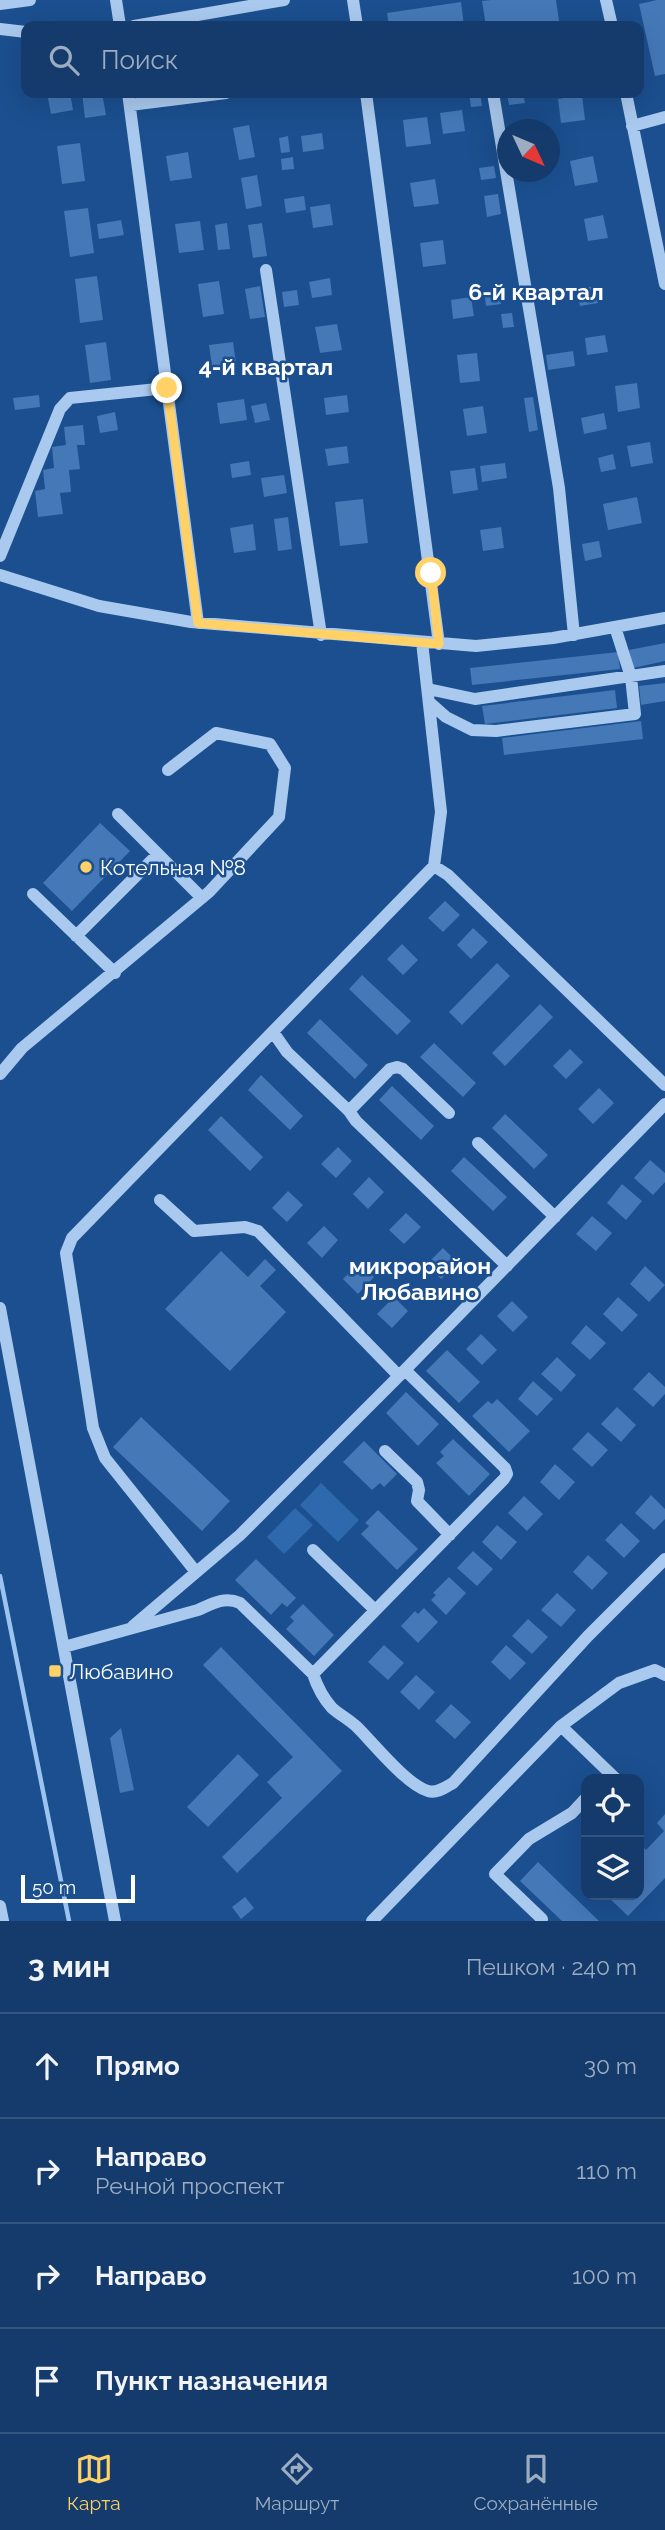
<!DOCTYPE html>
<html lang="ru">
<meta charset="utf-8">
<style>
body{margin:0;font-family:Raleway,sans-serif;background:#214673;color:#f1f3f6}
.controls{position:absolute;right:21px;bottom:21px;display:grid;overflow:hidden;border-radius:14px;box-shadow:0 7px 28px #0002}
.controls button{width:63px;height:63px;display:grid;place-items:center;padding:0;border:0;border-bottom:2px solid #33557e;background:#143b6b;color:#f1f3f6;font:35px sans-serif}
.compass{position:absolute;left:497px;top:119px;width:63px;height:63px;border-radius:50%;background:#143b6b;box-shadow:0 7px 28px #0002;rotate:134deg}
.scale{position:absolute;left:21px;bottom:18px;width:114px;box-sizing:border-box;padding-left:7px;border:4px solid #fff;border-top:0;font-size:19px;line-height:24px;white-space:nowrap;color:#fff;-webkit-text-stroke:5px #1b4f8f;paint-order:stroke}
.stop{position:absolute;width:21px;height:21px;margin:-16px;border:5px solid #ffd166;border-radius:50%;background:#fff}
.stop.end{background:#ffd166;border-color:#fff;box-shadow:0 2px 7px #0008}
.list{margin:0;padding:0;list-style:none}
h2{display:flex;justify-content:space-between;align-items:center;height:91px;margin:0;padding:0 28px;font-size:30px}
h2 small{font-size:23px;font-weight:400;color:#9dadc1}
.list li{display:grid;grid-template-columns:46px 1fr auto;gap:21px;align-items:center;box-sizing:border-box;height:105px;padding:0 28px;border-top:2px solid #33557e}
.list b{display:block;font-size:26px;white-space:nowrap}
.list p{margin:0;font-size:23px;white-space:nowrap;color:#9dadc1}
.list em{font-size:23px;font-style:normal;color:#9dadc1}
.icon{flex:none;width:38px;height:38px;fill:none;stroke:currentColor;stroke-width:2;stroke-linecap:round;stroke-linejoin:round}
.map{position:relative;flex:none;width:665px;height:1921px;overflow:hidden}
.search{position:absolute;background:#143b6b;box-shadow:0 7px 28px #0002;left:21px;right:21px;top:21px;height:77px;display:flex;align-items:center;gap:18px;box-sizing:border-box;padding:0 24px;border-radius:14px;color:#9dadc1;font-size:26px}
.sheet{height:511px;background:#143b6b}
nav{display:flex;justify-content:space-around;align-items:center;box-sizing:border-box;height:98px;border-top:2px solid #33557e;background:#143b6b;font-size:19px;color:#9dadc1}
nav a{display:grid;justify-items:center;gap:4px}
nav .on{color:#ffd166}
.map>svg:first-child{display:block}
.green{fill:#2e69ad}
.lines{fill:none;stroke-linecap:round;stroke-linejoin:round}
.stream{stroke:#9cc4f0;stroke-width:4.5}
.building{fill:#4478b7}
.minor{stroke:#a9c9ee;stroke-width:12}
.route{stroke:#ffd166;stroke-width:9}
.poi-dot{fill:#ffd166;stroke:#1b4f8f;stroke-width:2.5}
.labels{text-anchor:middle;dominant-baseline:central;stroke-width:5;stroke-linejoin:round;paint-order:stroke}
.poi-label{font-size:21px;fill:#fff;stroke:#1b4f8f;text-anchor:start}
.neighbourhood-label{font-size:23px;font-weight:bold;fill:#fff;stroke:#1b4f8f}
</style>
<div class="map">
<svg width="665" height="1921" viewBox="0 0 665 1921">
<rect width="100%" height="100%" fill="#1b4f8f"/>
<!-- green -->
<path class="green" d="M321 1483 359 1520 338 1542 300 1505Z
M295 1508 313 1525 284 1554 267 1537Z"/>
<g class="lines">
<!-- stream -->
<path class="stream" d="M0 1576 69 1921"/>
</g>
<!-- building -->
<path class="building" d="M491 0H556L559 21 522 26H486L482 1Z
M657 0H665V74L655 76 639 4Z
M461 2 464 26H389L387 13Z
M47 93H70L73 110 51 114Z
M82 93H102L106 115 85 118Z
M469 93H480L482 106 471 107Z
M507 93H523L525 103 509 105Z
M582 95 585 120 561 123 558 99Z
M462 110 465 131 443 134 440 113Z
M427 117 431 144 406 147 403 120Z
M249 125 255 157 239 160 233 128Z
M322 133 324 149 303 152 301 136Z
M288 136 290 152 281 153 279 138Z
M80 143 85 181 62 184 57 146Z
M188 152 192 178 170 181 166 156Z
M593 156 598 182 575 186 570 161Z
M293 157 294 169 282 170 281 159Z
M494 166 496 178 481 180 479 168Z
M257 175 262 206 246 209 241 178Z
M435 179 439 204 414 207 410 183Z
M498 194 501 214 487 217 484 196Z
M304 196 306 210 286 213 284 199Z
M330 204 333 225 313 228 310 207Z
M88 208 94 253 70 257 64 211Z
M603 215 608 238 588 241 584 219Z
M121 220 124 235 99 239 97 224Z
M200 221 204 250 179 253 175 224Z
M227 223 230 249 218 250 215 225Z
M262 223 267 256 253 258 248 225Z
M443 240 446 264 423 267 420 243Z
M97 276 103 320 80 323 75 279Z
M330 278 332 295 312 298 309 282Z
M219 281 224 314 203 317 198 284Z
M260 286 265 317 250 319 245 289Z
M595 286 598 303 580 306 577 289Z
M297 290 299 305 284 307 282 292Z
M499 290 501 304 486 306 484 291Z
M471 297 474 316 453 319 451 300Z
M512 313 514 327 503 328 501 314Z
M337 324 342 350 320 353 315 327Z
M605 335 608 352 587 355 585 338Z
M106 342 111 380 90 383 85 345Z
M233 342 236 363 212 367 209 345Z
M573 351 575 366 548 370 546 355Z
M477 353 480 381 460 383 457 355Z
M637 383 640 408 618 412 615 386Z
M39 395 40 407 15 410 13 398Z
M347 395 349 412 326 415 324 398Z
M533 397 538 430 529 432 524 398Z
M244 399 247 420 220 424 217 403Z
M266 403 270 420 255 423 251 406Z
M483 406 487 433 467 436 463 409Z
M115 412 118 430 100 433 97 416Z
M604 413 607 429 584 434 581 418Z
M83 425 85 445H77L80 469 69 470 71 492 60 493 63 514 38 517 35 491 45 489 43 470 54 468 52 447 66 445 64 427Z
M650 442 653 463 631 467 627 446Z
M347 446 349 463 328 466 325 449Z
M613 454 616 469 601 472 598 458Z
M249 461 251 475 232 478 230 464Z
M505 463 507 478 482 482 480 466Z
M475 468 478 490 453 494 450 471Z
M284 475 287 493 264 497 261 478Z
M637 497 642 523 608 530 603 504Z
M363 499 368 543 340 546 335 502Z
M288 517 292 549 278 551 274 519Z
M253 524 256 550 234 553 230 528Z
M501 527 504 548 483 551 480 530Z
M599 541 602 557 585 561 582 544Z
M665 643V661L633 668 629 650Z
M618 652 620 669 472 685 470 668Z
M665 683V701L641 705 639 686Z
M615 690 617 708 485 724 482 706Z
M641 721 643 739 504 755 502 738Z
M100 823 130 851 72 911 43 883Z
M445 901 460 915 443 932 428 918Z
M473 928 488 942 471 959 457 945Z
M402 944 418 960 403 975 387 959Z
M497 963 510 976 462 1025 449 1012Z
M362 975 411 1021 397 1035 349 989Z
M540 1004 553 1017 505 1066 492 1053Z
M320 1019 368 1065 355 1079 307 1033Z
M434 1043 476 1083 463 1097 420 1057Z
M570 1049 583 1062 566 1079 553 1066Z
M261 1075 303 1116 290 1130 248 1090Z
M392 1086 434 1126 421 1140 379 1100Z
M599 1088 614 1103 593 1124 578 1109Z
M505 1114 548 1155 534 1169 492 1128Z
M221 1116 263 1157 250 1171 208 1130Z
M338 1147 352 1161 336 1178 321 1164Z
M464 1157 507 1197 493 1211 451 1171Z
M650 1160 665 1173V1182L653 1195 634 1178Z
M369 1177 384 1192 368 1209 353 1194Z
M622 1184 642 1201 626 1220 607 1203Z
M288 1191 303 1205 287 1222 272 1208Z
M406 1213 421 1227 404 1244 389 1230Z
M592 1216 612 1233 596 1251 576 1234Z
M324 1226 338 1240 322 1258 307 1243Z
M443 1248 458 1263 441 1279 426 1265Z
M221 1251 248 1277 265 1259 276 1270 260 1286 286 1312 230 1371 165 1309Z
M360 1262 374 1277 358 1294 343 1279Z
M645 1266 665 1285 649 1302 630 1284Z
M394 1297 408 1311 392 1328 377 1314Z
M618 1297 638 1315 622 1332 603 1314Z
M512 1301 528 1317 513 1332 497 1316Z
M586 1325 606 1343 590 1360 571 1343Z
M481 1334 497 1350 482 1365 466 1349Z
M447 1350 480 1382 459 1403 426 1371Z
M557 1357 576 1375 561 1392 541 1374Z
M649 1372 665 1387V1394L653 1407 633 1389Z
M533 1381 553 1399 537 1416 518 1399Z
M406 1392 439 1424 418 1446 386 1413Z
M497 1399 530 1431 509 1452 472 1416 488 1401 492 1404Z
M617 1407 636 1425 621 1442 601 1424Z
M141 1417 230 1501 202 1531 113 1447Z
M588 1432 608 1450 592 1467 572 1449Z
M453 1439 490 1474 469 1496 436 1463 444 1456 440 1452Z
M364 1441 397 1474 384 1487 380 1483 372 1490 343 1462Z
M555 1464 575 1482 559 1500 540 1482Z
M651 1495 665 1509V1519L654 1530 635 1513Z
M524 1496 543 1514 527 1531 508 1513Z
M378 1510 418 1549 397 1570 361 1534 369 1526 365 1523Z
M621 1523 640 1541 624 1558 605 1540Z
M497 1525 517 1542 501 1560 482 1542Z
M473 1551 493 1569 477 1586 457 1568Z
M588 1555 608 1573 592 1590 573 1572Z
M256 1559 296 1598 287 1607 282 1603 271 1615 235 1580Z
M449 1577 466 1593 446 1615 431 1600 436 1595 433 1593Z
M557 1593 576 1610 561 1627 541 1610Z
M303 1604 334 1635 314 1656 286 1629 294 1621 290 1617Z
M424 1608 438 1622 418 1643 401 1626 415 1611 418 1614Z
M528 1619 548 1637 532 1654 512 1636Z
M384 1645 404 1663 388 1680 368 1662Z
M506 1645 526 1663 510 1680 491 1662Z
M221 1647 342 1771 237 1873 222 1857 282 1798 267 1782 293 1757 203 1665Z
M416 1675 435 1692 419 1710 400 1692Z
M451 1704 471 1722 455 1739 435 1721Z
M121 1728 134 1790 120 1793 110 1738Z
M238 1754 259 1775 208 1827 187 1807Z
M665 1814V1878L628 1916 606 1895H639V1843L646 1850 664 1831 657 1823Z
M538 1862 599 1921H562L520 1881Z
M245 1897 254 1908 241 1919 232 1907Z"/>
<g class="lines">
<!-- minor -->
<path class="minor" d="M116 0 120 26
M353 0 357 26
M606 0 612 26
M0 4 30 0
M134 26 284 0
M0 29 26 32
M128 93 198 623
M366 93 439 644
M493 93 559 488 574 635
M626 93 665 284
M130 105 226 93
M632 126 665 117
M266 270 321 635
M0 556 60 409 70 398 167 388
M0 575 99 606 191 622 476 646 553 638 665 618
M422 642 441 812 434 866
M428 689 475 699 665 671
M429 702 446 717 472 730 496 731 635 714 631 677 615 627
M118 814 202 898
M33 894 115 973
M76 936 158 854
M273 1032 287 1052 349 1111 356 1121 507 1266
M0 1074 22 1048 209 892 279 817 285 768 270 744 216 733 168 770
M349 1111 390 1069 397 1067 403 1069 449 1113
M478 1143 555 1217
M160 1200 194 1231 245 1227 258 1231 399 1376
M0 1308 115 1921
M385 1451 417 1482 419 1490 417 1501 450 1535
M313 1550 375 1610
M196 1572 105 1458 93 1428 66 1253 72 1238 434 866 448 875 665 1085
M133 1626 240 1535 399 1376 665 1104
M64 1647 198 1610C212 1604 224 1596 240 1603L313 1674C317 1686 323 1698 332 1708 340 1715 350 1720 358 1728 374 1744 407 1785 428 1791 437 1794 446 1787 453 1783L588 1636 665 1559
M313 1674 504 1479 507 1474 505 1468 405 1370
M561 1726 619 1683 655 1670 665 1675
M0 1906 3 1921
M542 1919 495 1874 529 1839 572 1813 586 1798
M372 1921 561 1726 616 1779"/>
</g>
<g class="lines">
<!-- route -->
<path class="route" d="M167 388 198 623 439 644 431 573"/>
</g>
<!-- markers -->
<g class="poi-dot">
<circle cx="86" cy="867" r="7"/>
<rect x="48" y="1664" width="14" height="14" rx="3.5"/>
</g>
<g class="labels">
<!-- poi labels -->
<g class="poi-label">
<text x="100" y="867">Котельная №8</text>
<text x="69" y="1671">Любавино</text>
</g>
<!-- neighbourhood labels -->
<g class="neighbourhood-label">
<text x="536" y="291">6-й квартал</text>
<text x="266" y="366">4-й квартал</text>
<text x="420" y="1265">микрорайон<tspan x="420" dy="26">Любавино</tspan></text>
</g>
</g>
</svg>
<div class="controls">
<button><svg class="icon" aria-label="locate" viewBox="0 0 24 24"><circle cx="12" cy="12" r="6"/><path d="M12 2v4M12 18v4M2 12h4M18 12h4"/></svg></button>
<button><svg class="icon" aria-label="layers" viewBox="0 0 24 24"><path d="M12 4l9 5-9 5-9-5zM3 14l9 5 9-5"/></svg></button>
</div>
<svg class="compass" viewBox="-18 -18 36 36"><path d="M0-13l5 13h-10z" fill="#e53935"/><path d="M0 13l5-13h-10z" fill="#9dadc1"/></svg>
<div class="scale">50 m</div>
<div class="stop" style="left:431px;top:573px"></div>
<div class="stop end" style="left:167px;top:388px"></div>
<div class="search"><svg class="icon" aria-label="search" viewBox="0 0 24 24"><circle cx="10" cy="10" r="6"/><path d="M15 15l6 6"/></svg>Поиск</div>
</div>
<section class="sheet">
<h2>3 мин<small>Пешком · 240 m</small></h2>
<ul class="list">
<li><svg class="icon" aria-label="ahead" viewBox="0 0 24 24"><path d="M12 20V5M6 11l6-6 6 6"/></svg><div><b>Прямо</b></div><em>30 m</em></li>
<li><svg class="icon" aria-label="right" viewBox="0 0 24 24"><path d="M7 20v-9h11M14 6l5 5-5 5"/></svg><div><b>Направо</b><p>Речной проспект</p></div><em>110 m</em></li>
<li><svg class="icon" aria-label="right" viewBox="0 0 24 24"><path d="M7 20v-9h11M14 6l5 5-5 5"/></svg><div><b>Направо</b></div><em>100 m</em></li>
<li><svg class="icon" aria-label="arrive" viewBox="0 0 24 24"><path d="M6 21V4h12l-3 4 3 4H6"/></svg><div><b>Пункт назначения</b></div></li>
</ul>
</section>
<nav>
<a class="on"><svg class="icon" aria-label="map" viewBox="0 0 24 24"><path d="M3 6l6-2 6 2 6-2v14l-6 2-6-2-6 2zM9 4v14M15 6v14"/></svg>Карта</a>
<a><svg class="icon" aria-label="directions" viewBox="0 0 24 24"><path d="M12 3l9 9-9 9-9-9zM9 14v-3h6M13 9l2 2-2 2"/></svg>Маршрут</a>
<a><svg class="icon" aria-label="saved" viewBox="0 0 24 24"><path d="M7 4h10v16l-5-4-5 4z"/></svg>Сохранённые</a>
</nav>
